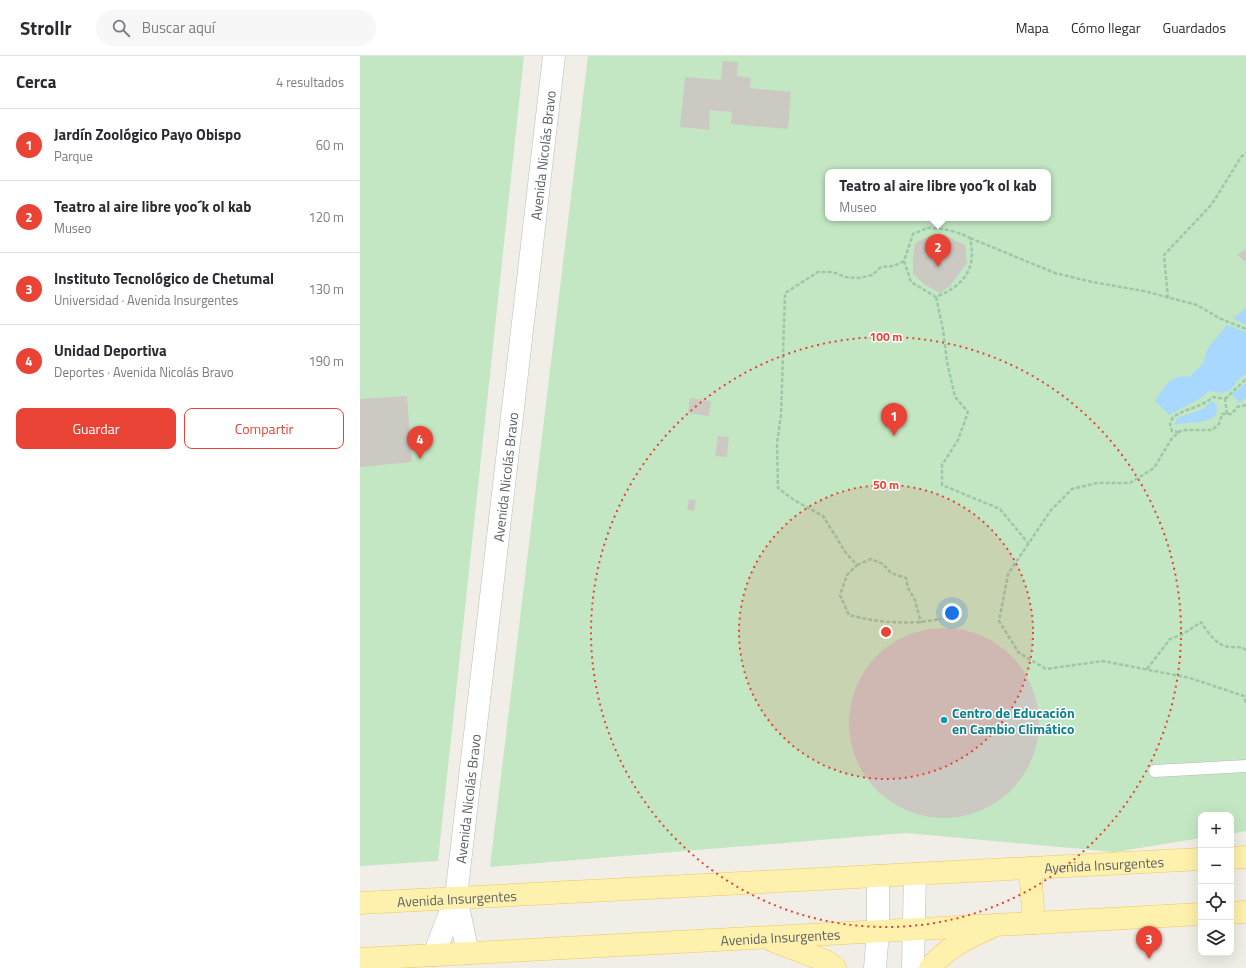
<!DOCTYPE html>
<html lang="es">
<meta charset="utf-8">
<style>
body{margin:0;font-family:"Titillium Web",sans-serif;background:#f7f7f7;color:#2b2b33}
.controls{position:absolute;right:12px;bottom:12px;display:grid;overflow:hidden;border-radius:8px;box-shadow:0 4px 16px #0002}
.controls button{width:36px;height:36px;display:grid;place-items:center;padding:0;border:0;border-bottom:1px solid #e1e1e2;background:#fff;color:#2b2b33;font:20px sans-serif}
.you{position:absolute;left:592px;top:557px;width:14px;height:14px;margin:-10px;border:3px solid #fff;border-radius:50%;background:#1a73e8;box-shadow:0 0 0 6px #1a73e833}
.badge{display:grid;place-items:center;width:26px;height:26px;border-radius:50%;background:#e84334;color:#fff;font-size:13px;font-weight:700}
.pin{position:absolute;translate:-50% -33px;filter:drop-shadow(0 1px 2px #0008)}
.pin::after{content:'';position:absolute;top:21px;width:14px;height:12px;background:inherit;clip-path:polygon(0 0,100% 0,50% 100%)}
.popup{position:absolute;left:465px;top:113px;width:226px;height:52px;box-sizing:border-box;display:grid;place-content:center;border-radius:8px;background:#fff;filter:drop-shadow(0 1px 3px #0005);font-size:13px;white-space:nowrap;color:#7c7c81}
.popup b{font-size:15px;color:#2b2b33}
.popup::after{content:'';position:absolute;left:50%;top:100%;margin-left:-8px;border:8px solid transparent;border-top-color:#fff}
.list{margin:0;padding:0;list-style:none}
h2{display:flex;justify-content:space-between;align-items:center;height:52px;margin:0;padding:0 16px;font-size:17px}
h2 small{font-size:13px;font-weight:400;color:#7c7c81}
.list li{display:grid;grid-template-columns:26px 1fr auto;gap:12px;align-items:center;box-sizing:border-box;height:72px;padding:0 16px;border-top:1px solid #e1e1e2}
.list b{display:block;font-size:15px;white-space:nowrap}
.list p{margin:0;font-size:13px;white-space:nowrap;color:#7c7c81}
.list em{font-size:13px;font-style:normal;color:#7c7c81}
.actions{display:flex;gap:8px;padding:12px 16px}
.actions a{flex:1;padding:9px 0;border:1px solid #e84334;border-radius:8px;text-align:center;font-size:14px;color:#e84334}
.actions .main{background:#e84334;color:#fff}
.icon{flex:none;width:22px;height:22px;fill:none;stroke:currentColor;stroke-width:2;stroke-linecap:round;stroke-linejoin:round}
.map{position:relative;flex:none;width:886px;height:912px;overflow:hidden}
header{display:flex;align-items:center;gap:24px;box-sizing:border-box;height:56px;padding:0 20px;background:#fff;border-bottom:1px solid #e1e1e2}
header strong{font-size:19px}
nav{display:flex;gap:22px;margin-inline-start:auto;font-size:14px}
.search{width:280px;height:36px;background:#f7f7f7;display:flex;align-items:center;gap:10px;box-sizing:border-box;padding:0 14px;border-radius:22px;color:#7c7c81;font-size:15px}
main{display:flex}
aside{flex:1;background:#fff}
.map>svg:first-child{display:block}
.green{fill:#c3e7c3;fill-rule:evenodd}
.water{fill:#a8d8fe}
.building{fill:#ccc9c3}
.lines{fill:none;stroke-linecap:round;stroke-linejoin:round}
.service-casing{stroke:#b6b8bd;stroke-width:13}
.secondary-casing{stroke:#b7bac0;stroke-width:23}
.primary-casing{stroke:#f0c85f;stroke-width:23}
.path{stroke:#9cc8a9;stroke-width:2.5;stroke-dasharray:4 2;stroke-linecap:butt}
.service{stroke:#fff;stroke-width:12}
.secondary{stroke:#fff;stroke-width:22}
.primary{stroke:#fef1ad;stroke-width:22}
.ring{fill:none;stroke:#e84334;stroke-width:2;stroke-dasharray:2 4}
.culture-dot{fill:#0f9aa8;stroke:#fff;stroke-width:1.5}
.labels{text-anchor:middle;dominant-baseline:central;stroke-width:3;stroke-linejoin:round;paint-order:stroke}
.street-label{font-size:14px;fill:#5e6266;stroke:#fff}
.culture-label{font-size:14px;font-weight:bold;fill:#0d838f;stroke:#fff;text-anchor:start}
.centre{fill:#e84334;stroke:#fff;stroke-width:2}
.ring-label{font-size:12px;text-anchor:middle;font-weight:bold;fill:#e84334;stroke:#fff;stroke-width:3;stroke-linejoin:round;paint-order:stroke}
</style>
<header>
<strong>Strollr</strong>
<div class="search"><svg class="icon" aria-label="search" viewBox="0 0 24 24"><circle cx="10" cy="10" r="6"/><path d="M15 15l6 6"/></svg>Buscar aquí</div>
<nav><a>Mapa</a><a>Cómo llegar</a><a>Guardados</a></nav>
</header>
<main>
<aside>
<h2>Cerca<small>4 resultados</small></h2>
<ul class="list">
<li><span class="badge">1</span><div><b>Jardín Zoológico Payo Obispo</b><p>Parque</p></div><em>60 m</em></li>
<li><span class="badge">2</span><div><b>Teatro al aire libre yoo´k ol kab</b><p>Museo</p></div><em>120 m</em></li>
<li><span class="badge">3</span><div><b>Instituto Tecnológico de Chetumal</b><p>Universidad · Avenida Insurgentes</p></div><em>130 m</em></li>
<li><span class="badge">4</span><div><b>Unidad Deportiva</b><p>Deportes · Avenida Nicolás Bravo</p></div><em>190 m</em></li>
</ul>
<div class="actions"><a class="main">Guardar</a><a>Compartir</a></div>
</aside>
<div class="map">
<svg width="886" height="912" viewBox="0 0 886 912">
<rect width="100%" height="100%" fill="#f0eee6"/>
<!-- green -->
<path class="green" d="M0 0H164L78 805 0 810Z
M228 0H886V775L871 778V759H841V782L755 796 546 777 130 811ZM468 116H688V162H468Z"/>
<!-- water -->
<path class="water" d="M886 252V269L873 262Z
M867 269 886 276V318C869 328 877 341 849 335L841 342 809 359 795 345C806 330 809 318 829 321L843 307 848 292Z
M886 327V342L879 347 872 338Z
M851 345 857 349 856 360C842 369 829 365 814 369L817 362 843 353Z"/>
<!-- building -->
<path class="building" d="M363 5 378 6 377 20 391 22 390 32 431 36 428 73 371 68 372 56 350 54 349 74 320 71 325 21 361 24Z
M581 178 605 189 607 207 590 230 580 237 565 229 553 218V203L555 187 571 179Z
M886 193V206L877 199Z
M47 340 52 406 0 411V343Z
M330 342 351 345 349 360 328 357Z
M358 380 369 381 367 401 355 400Z
M329 443 336 444 334 455 327 454Z
M489 667a95 95 0 1 1 190 0a95 95 0 1 1-190 0Z"/>
<g class="lines">
<!-- service casing -->
<g class="service-casing">
<path id="service" d="M795 715 886 710"/>
</g>
<!-- secondary casing -->
<g class="secondary-casing">
<g id="secondary">
<path d="M96 841 108 897"/>
<path id="s1" d="M74 899 96 841 194 0"/>
<path d="M515 912 518 875V820"/>
<path d="M553 912 555 818"/>
</g>
</g>
<!-- primary casing -->
<g class="primary-casing">
<g id="primary">
<path d="M871 802 886 801"/>
<path d="M670 812 674 867"/>
<path id="s2" d="M0 847 841 803"/>
<path d="M871 857 886 856"/>
<path d="M413 885 466 905 475 912"/>
<path id="s3" d="M0 903 841 858"/>
<path d="M570 912C585 893 606 882 628 873"/>
</g>
</g>
<!-- path -->
<path class="path" d="M567 172C583 172 596 175 610 182 617 214 604 229 576 241L551 226 544 205 553 178Z
M610 182 695 217 732 226 784 235 837 249 859 262 886 273
M544 205 534 210 521 211 512 219 500 222 485 221 473 216H458L425 237 421 359 417 387 418 432 434 444 463 460 486 497 497 509 487 519 480 539 489 559C519 567 551 569 581 563
M576 241 583 273 587 306 595 341 608 356 598 384 582 409V429L640 453 668 487
M808 242 804 199 852 148 881 101 886 97
M865 343 886 323
M886 349 877 351 872 358H862L859 368 852 374H822L812 382 794 412 770 427H737L712 433 691 454 648 518 639 565 659 597 686 613 743 605 830 622 884 640 886 648
M819 376 812 375 810 368 813 361C827 352 840 352 853 341L865 343 867 358
M497 509 511 503 523 508 531 517 546 522 548 532 555 544 561 567
M787 613 810 583 823 578 841 566C848 576 856 590 870 591 877 591 880 590 886 594"/>
<!-- service -->
<use href="#service" class="service"/>
<!-- secondary -->
<use href="#secondary" class="secondary"/>
<!-- primary -->
<use href="#primary" class="primary"/>
</g>
<!-- distance rings -->
<circle cx="526" cy="576" r="147" fill="#e84334" fill-opacity=".12"/>
<g class="ring">
<circle cx="526" cy="576" r="147"/>
<circle cx="526" cy="576" r="295"/>
</g>
<!-- markers -->
<circle class="culture-dot" cx="584" cy="664" r="4"/>
<g class="labels">
<!-- street labels -->
<g class="street-label">
<text stroke="none"><textPath href="#s1" startOffset="809">Avenida Nicolás Bravo</textPath></text>
<text stroke="none"><textPath href="#s1" startOffset="485">Avenida Nicolás Bravo</textPath></text>
<text stroke="none"><textPath href="#s1" startOffset="161">Avenida Nicolás Bravo</textPath></text>
<text stroke="none"><textPath href="#s2" startOffset="745">Avenida Insurgentes</textPath></text>
<text stroke="none"><textPath href="#s2" startOffset="97">Avenida Insurgentes</textPath></text>
<text stroke="none"><textPath href="#s3" startOffset="421">Avenida Insurgentes</textPath></text>
</g>
<!-- culture labels -->
<g class="culture-label">
<text x="592" y="656">Centro de Educación<tspan x="592" dy="16">en Cambio Climático</tspan></text>
</g>
</g>
<circle cx="526" cy="576" r="6" class="centre"/>
<g class="ring-label">
<text x="526" y="285">100 m</text>
<text x="526" y="433">50 m</text>
</g>
</svg>
<div class="controls">
<button>+</button>
<button>−</button>
<button><svg class="icon" aria-label="locate" viewBox="0 0 24 24"><circle cx="12" cy="12" r="6"/><path d="M12 2v4M12 18v4M2 12h4M18 12h4"/></svg></button>
<button><svg class="icon" aria-label="layers" viewBox="0 0 24 24"><path d="M12 4l9 5-9 5-9-5zM3 14l9 5 9-5"/></svg></button>
</div>
<div class="you"></div>
<div class="pin badge" style="left:534px;top:380px">1</div>
<div class="pin badge" style="left:578px;top:211px">2</div>
<div class="popup"><b>Teatro al aire libre yoo´k ol kab</b>Museo</div>
<div class="pin badge" style="left:789px;top:903px">3</div>
<div class="pin badge" style="left:60px;top:403px">4</div>
</div>
</main>
